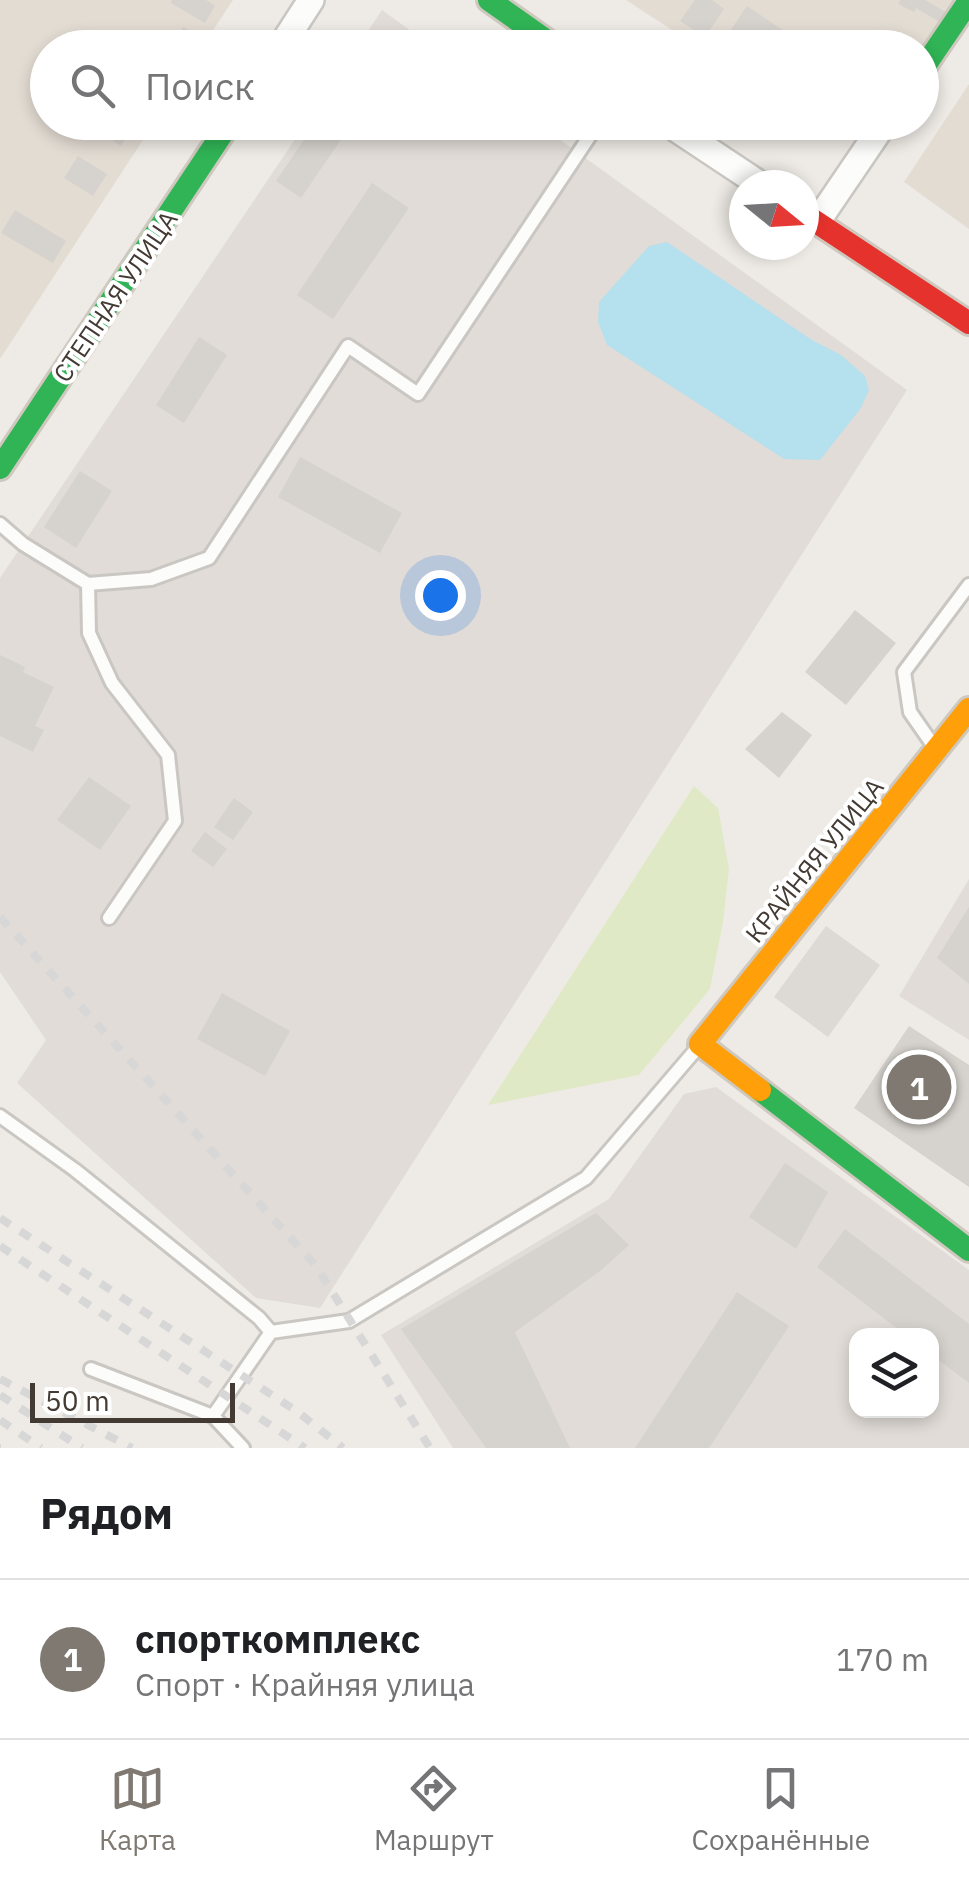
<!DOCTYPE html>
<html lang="ru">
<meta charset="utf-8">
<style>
body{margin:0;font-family:"IBM Plex Sans",sans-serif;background:#f6f6f6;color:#202124}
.controls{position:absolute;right:30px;bottom:30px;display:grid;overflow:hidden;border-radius:20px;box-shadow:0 5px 15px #0003}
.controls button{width:90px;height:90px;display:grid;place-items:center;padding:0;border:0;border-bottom:2px solid #e0e0e0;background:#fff;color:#202124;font:50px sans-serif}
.compass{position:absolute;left:729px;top:170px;width:90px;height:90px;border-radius:50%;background:#fff;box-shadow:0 5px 15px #0003;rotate:108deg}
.scale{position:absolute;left:30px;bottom:25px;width:205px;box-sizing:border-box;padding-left:10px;border:5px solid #433b33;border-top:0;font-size:28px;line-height:35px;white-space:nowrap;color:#433b33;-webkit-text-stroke:8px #fff;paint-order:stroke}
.you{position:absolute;left:440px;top:595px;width:35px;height:35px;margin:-25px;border:8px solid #fff;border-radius:50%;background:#1a73e8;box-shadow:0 0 0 15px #1a73e833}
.badge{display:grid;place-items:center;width:65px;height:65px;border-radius:50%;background:#7f7972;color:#fff;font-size:32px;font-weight:700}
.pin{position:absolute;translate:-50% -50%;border:5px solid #fff;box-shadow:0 2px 10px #0006}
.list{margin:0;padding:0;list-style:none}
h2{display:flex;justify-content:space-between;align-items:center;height:130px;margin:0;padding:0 40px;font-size:42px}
h2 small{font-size:32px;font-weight:400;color:#757577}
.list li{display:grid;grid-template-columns:65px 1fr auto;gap:30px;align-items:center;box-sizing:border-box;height:160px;padding:0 40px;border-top:2px solid #e0e0e0}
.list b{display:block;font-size:38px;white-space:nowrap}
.list p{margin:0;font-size:32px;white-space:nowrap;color:#757577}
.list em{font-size:32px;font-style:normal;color:#757577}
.icon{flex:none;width:55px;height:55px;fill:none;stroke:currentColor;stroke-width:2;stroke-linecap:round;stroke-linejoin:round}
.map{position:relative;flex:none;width:969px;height:1448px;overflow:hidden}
.search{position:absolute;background:#fff;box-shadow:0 5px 15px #0003;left:30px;right:30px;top:30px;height:110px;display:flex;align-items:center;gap:25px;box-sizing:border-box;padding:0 35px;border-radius:55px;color:#757577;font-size:38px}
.sheet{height:290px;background:#fff}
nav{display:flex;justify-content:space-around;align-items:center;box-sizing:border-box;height:140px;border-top:2px solid #e0e0e0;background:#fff;font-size:28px;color:#757577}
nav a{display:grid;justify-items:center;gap:5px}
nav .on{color:#7f7972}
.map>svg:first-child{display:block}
.residential{fill:#e3dcd3}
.industrial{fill:#e1dcd7;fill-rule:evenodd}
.green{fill:#e0e9c5}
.parking{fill:#dddad6}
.water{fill:#b5e0ee}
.building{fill:#d6d2cd}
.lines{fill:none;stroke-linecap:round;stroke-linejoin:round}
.lane-casing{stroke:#cac7c2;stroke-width:18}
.street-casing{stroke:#cac7c2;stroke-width:30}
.fast-casing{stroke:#cfc8be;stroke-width:28}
.slow-casing{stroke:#cfc8be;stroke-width:28}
.jam-casing{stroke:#cfc8be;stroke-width:28}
.lane{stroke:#fcfcfb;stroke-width:12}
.street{stroke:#fcfcfb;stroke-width:25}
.fast{stroke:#30b455;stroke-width:22}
.slow{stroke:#ff9f0a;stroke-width:22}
.jam{stroke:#e5322d;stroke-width:22}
.rail{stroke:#d8d7d7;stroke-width:8;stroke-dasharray:12 12;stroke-linecap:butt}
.labels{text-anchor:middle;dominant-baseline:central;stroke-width:8;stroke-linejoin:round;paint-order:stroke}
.street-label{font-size:25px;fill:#433b33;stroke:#fff}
</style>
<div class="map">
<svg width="969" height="1448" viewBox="0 0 969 1448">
<rect width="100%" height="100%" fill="#eeebe6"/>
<!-- residential -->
<path class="residential" d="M0 0H233L202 47 48 48V122L154 123 0 359Z
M626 0H962L922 48 698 47Z
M969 84V229L904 182Z"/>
<!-- industrial -->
<path class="industrial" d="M382 10 433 47H357Z
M306 123H537L907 390 320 1308 256 1298 17 1083 46 1040 0 972V578Z
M969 879V1040L899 996Z
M716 1087 969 1270V1448H453L381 1335 609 1199 684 1094ZM856 1336H932V1410H856Z"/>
<!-- green -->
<path class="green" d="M694 786 718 808 729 869 723 922 710 989 639 1075 488 1105Z"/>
<!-- parking -->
<path class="parking" d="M826 926 880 965 828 1037 774 997Z"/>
<!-- water -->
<path class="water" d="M667 242 812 340 841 355 865 376 869 390 861 408 820 460 784 459 607 345 598 322 599 302 649 246Z"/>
<!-- building -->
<path class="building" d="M172 0H206L215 6 205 23 171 3Z
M695 0H712L724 9 705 37 680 21Z
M900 0H925L949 14 943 24 916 8 914 12 898 4Z
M747 6 784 31 773 48H729L722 43Z
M183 27 201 36 195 48H173Z
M83 122H135L121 146Z
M316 122H353L301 198 276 181Z
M78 156 107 174 93 196 64 178Z
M372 183 409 208 333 319 297 295Z
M15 210 66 241 53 263 1 233Z
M199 337 227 355 184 423 156 405Z
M300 457 402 513 380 553 278 497Z
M80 471 112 491 76 548 44 527Z
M855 610 896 643 846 705 805 672Z
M0 655 25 667 23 672 54 687 35 726 44 730 33 752 0 736Z
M782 712 812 735 779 778 745 749Z
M89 777 131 806 100 850 57 820Z
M234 798 253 812 233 840 214 827Z
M205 832 227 849 213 867 191 851Z
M969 907V984L937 958Z
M222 993 290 1031 265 1076 197 1039Z
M909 1026 969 1065V1187L854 1108Z
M785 1163 828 1192 796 1249 749 1217Z
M596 1213 629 1245 600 1271 515 1332 570 1448H486L401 1329Z
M845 1229 969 1324V1383L932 1355V1336H907L817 1267Z
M737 1292 789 1326 709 1448H635Z"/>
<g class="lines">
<!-- lane casing -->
<g class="lane-casing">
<path id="lane" d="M0 524 23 544 88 584 151 579 209 558 348 346 418 394 599 122
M88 584 89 633 112 683 168 755 175 821 109 918
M935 748 910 712 904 672 969 585
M0 1116 75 1170 259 1318 271 1332 213 1416 243 1448
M271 1332 349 1321 586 1178 699 1046
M91 1369 213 1416"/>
</g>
<!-- street casing -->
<g class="street-casing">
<path id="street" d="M280 48 311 0
M666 122 761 185
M817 222 885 122"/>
</g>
<!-- fast casing -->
<g class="fast-casing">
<path id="fast" d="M489 0 557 48
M922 70 969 1
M0 468 230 122
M760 1090 969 1250"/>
</g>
<!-- slow casing -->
<g class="slow-casing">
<path id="slow" d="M760 1090 700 1044 969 709"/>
</g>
<!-- jam casing -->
<g class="jam-casing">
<path id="jam" d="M804 214 969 323"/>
</g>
<!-- lane -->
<use href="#lane" class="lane"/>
<!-- street -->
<use href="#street" class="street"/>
<!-- fast -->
<use href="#fast" class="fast"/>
<!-- slow -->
<use href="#slow" class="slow"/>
<!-- jam -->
<use href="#jam" class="jam"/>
<!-- rail -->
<path class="rail" d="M0 917 316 1266 430 1448
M0 1218 298 1412 343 1448
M0 1246 305 1448
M0 1379 132 1448
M0 1395 82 1448
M0 1420 41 1448
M0 1448H1"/>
</g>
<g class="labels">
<!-- street labels -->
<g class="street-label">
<text transform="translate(115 296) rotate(-56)">СТЕПНАЯ УЛИЦА</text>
<text transform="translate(814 860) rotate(-51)">КРАЙНЯЯ УЛИЦА</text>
</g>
</g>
</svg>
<div class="controls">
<button><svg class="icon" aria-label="layers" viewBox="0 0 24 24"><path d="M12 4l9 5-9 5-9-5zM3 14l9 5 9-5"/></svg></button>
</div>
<svg class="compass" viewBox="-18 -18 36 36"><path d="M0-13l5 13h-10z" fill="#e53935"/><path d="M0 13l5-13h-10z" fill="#757577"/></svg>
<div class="scale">50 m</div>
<div class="you"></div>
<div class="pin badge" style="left:919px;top:1087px">1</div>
<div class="search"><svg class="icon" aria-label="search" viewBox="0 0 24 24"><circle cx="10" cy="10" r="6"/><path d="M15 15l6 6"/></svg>Поиск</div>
</div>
<section class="sheet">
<h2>Рядом<small></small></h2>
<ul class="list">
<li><span class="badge">1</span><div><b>спорткомплекс</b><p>Спорт · Крайняя улица</p></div><em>170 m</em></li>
</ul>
</section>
<nav>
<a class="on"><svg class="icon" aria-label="map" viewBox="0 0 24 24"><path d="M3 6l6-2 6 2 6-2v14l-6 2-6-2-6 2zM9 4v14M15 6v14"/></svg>Карта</a>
<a><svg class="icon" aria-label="directions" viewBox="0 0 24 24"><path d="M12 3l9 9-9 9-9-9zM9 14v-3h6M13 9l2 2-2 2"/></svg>Маршрут</a>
<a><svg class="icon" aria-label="saved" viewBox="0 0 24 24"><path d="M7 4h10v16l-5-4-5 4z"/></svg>Сохранённые</a>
</nav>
